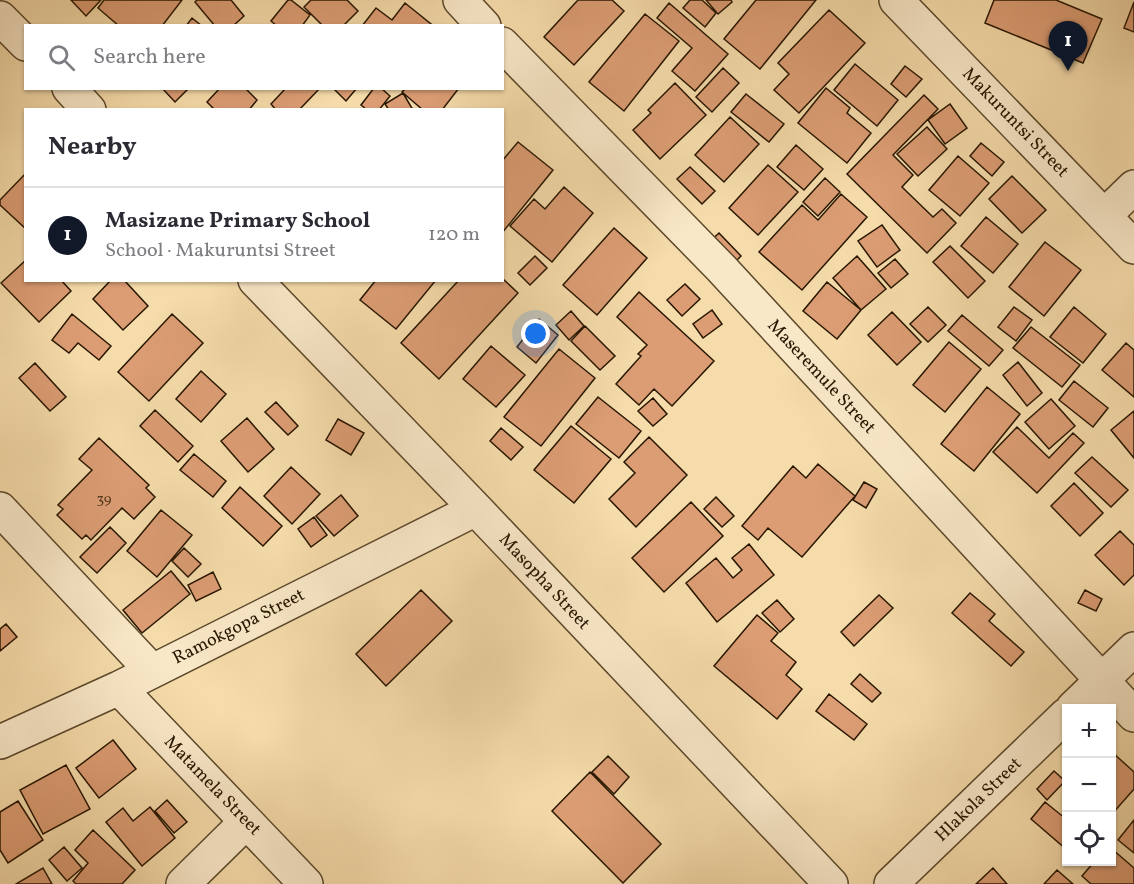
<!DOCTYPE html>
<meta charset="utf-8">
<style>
body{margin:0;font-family:Vollkorn,serif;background:#f7f7f7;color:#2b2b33}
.controls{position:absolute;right:18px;bottom:18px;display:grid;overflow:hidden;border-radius:0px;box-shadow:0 2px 4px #0004}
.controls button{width:54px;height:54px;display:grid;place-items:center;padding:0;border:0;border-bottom:2px solid #e1e1e2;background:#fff;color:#2b2b33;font:30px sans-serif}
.you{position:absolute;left:536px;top:334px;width:21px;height:21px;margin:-15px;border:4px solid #fff;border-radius:50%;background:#1a73e8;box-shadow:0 0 0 9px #1a73e833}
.badge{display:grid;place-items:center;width:39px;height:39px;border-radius:50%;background:#111827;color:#fff;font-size:20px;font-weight:700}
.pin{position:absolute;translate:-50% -50px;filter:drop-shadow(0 2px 3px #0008)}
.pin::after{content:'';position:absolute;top:32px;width:21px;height:18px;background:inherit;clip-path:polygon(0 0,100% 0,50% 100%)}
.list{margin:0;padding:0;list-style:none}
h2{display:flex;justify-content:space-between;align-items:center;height:78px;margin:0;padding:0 24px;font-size:26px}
h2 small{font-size:20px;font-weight:400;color:#7c7c81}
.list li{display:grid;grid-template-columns:39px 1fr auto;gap:18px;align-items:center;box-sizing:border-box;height:96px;padding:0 24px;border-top:2px solid #e1e1e2}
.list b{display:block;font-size:22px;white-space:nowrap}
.list p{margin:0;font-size:20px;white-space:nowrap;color:#7c7c81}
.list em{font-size:20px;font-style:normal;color:#7c7c81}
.icon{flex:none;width:33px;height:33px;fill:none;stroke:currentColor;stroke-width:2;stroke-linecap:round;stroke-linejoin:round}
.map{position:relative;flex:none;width:1134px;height:884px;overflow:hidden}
.search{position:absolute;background:#fff;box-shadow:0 2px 4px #0004;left:24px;top:24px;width:480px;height:66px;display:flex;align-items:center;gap:15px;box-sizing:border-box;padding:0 21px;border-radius:0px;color:#7c7c81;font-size:22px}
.panel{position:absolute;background:#fff;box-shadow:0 2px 4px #0004;left:24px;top:108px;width:480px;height:174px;border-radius:0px}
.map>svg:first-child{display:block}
.building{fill:#dc9d74;stroke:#271600;stroke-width:1.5}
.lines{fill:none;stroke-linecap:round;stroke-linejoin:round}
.minor-casing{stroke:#5b482b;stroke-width:36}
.minor{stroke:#f9e8c8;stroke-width:33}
.labels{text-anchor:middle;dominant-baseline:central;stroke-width:6;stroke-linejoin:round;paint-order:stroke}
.number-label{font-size:15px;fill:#54381d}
.street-label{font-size:18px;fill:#271600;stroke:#f9e8c8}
</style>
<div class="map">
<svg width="1134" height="884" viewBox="0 0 1134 884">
<rect width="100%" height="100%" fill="#f6dcab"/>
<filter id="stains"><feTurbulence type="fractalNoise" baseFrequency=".00333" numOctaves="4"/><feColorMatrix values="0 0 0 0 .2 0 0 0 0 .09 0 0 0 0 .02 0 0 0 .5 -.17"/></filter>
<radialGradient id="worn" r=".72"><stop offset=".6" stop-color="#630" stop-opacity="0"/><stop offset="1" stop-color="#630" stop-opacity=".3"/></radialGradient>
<!-- building -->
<path class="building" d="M71 0H101L86 16Z
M104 0H182L162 26H119L98 8Z
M197 0H231L244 16 233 26H215L195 2Z
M288 0H291L310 15 302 26H277L271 21Z
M311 0H347L358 11 343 26H323L304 7Z
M578 0H612L624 11 574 65 544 37Z
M690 0H702L716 13 705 27 683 8Z
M706 0H731L732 2 718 14Z
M756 0H816L760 69 724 39Z
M994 0H1056L1102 19 1083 63 985 23Z
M1134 2V32L1124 28Z
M405 3 431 24 430 26H362L376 8 392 20Z
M669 3 728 54 695 91 672 71 692 48 657 18Z
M829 10 865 43 799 113 774 90 789 74 778 63Z
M645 14 679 41 624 111 589 82Z
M192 18 202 26H186Z
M855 64 898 100 877 126 834 90Z
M905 66 922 79 906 97 891 84Z
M723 68 739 83 712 112 696 97Z
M675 83 706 115 660 159 633 130 651 113 648 110Z
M162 88H189L175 102Z
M220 88H245L257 100 249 110H215L207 102Z
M286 88H320L299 110H276L271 104Z
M333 88H357L346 101Z
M374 88H381L390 96 379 110H367L361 105Z
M406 88H459L442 110H423L402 92Z
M826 88 850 108 847 113 871 133 847 163 798 123Z
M403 93 413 110H389L385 104Z
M746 94 784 124 769 142 731 112Z
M924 95 938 109 893 155 913 175 902 187 933 217 942 209 956 223 927 253 847 174Z
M950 104 967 128 945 144 928 120Z
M730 117 759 144 724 182 695 155Z
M927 127 947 149 918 176 897 154Z
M518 142 553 170 502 233V161Z
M981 143 1004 162 992 176 970 156Z
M796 145 823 169 804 190 777 167Z
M958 156 989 183 960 216 929 190Z
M768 165 798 192 758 235 729 208Z
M690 167 715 191 702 204 677 179Z
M26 173V229L0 205V200Z
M1012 176 1046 210 1022 233 989 199Z
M825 178 840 192 818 216 803 202Z
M564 187 593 213 552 262 510 226 534 199 545 209Z
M841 194 867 217 802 290 759 252 802 205 818 220Z
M986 217 1018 244 993 273 961 246Z
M882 225 900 250 877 267 858 241Z
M614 228 647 258 597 315 563 285Z
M719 233 741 256 731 266 708 243Z
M1045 242 1081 270 1044 316 1009 287Z
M950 246 985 281 968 298 933 262Z
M535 256 547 268 530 285 518 273Z
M857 256 886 289 861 310 833 278Z
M895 259 908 274 891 288 878 273Z
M26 260V280H61L71 291 39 322 1 283Z
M502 278 518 293 439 379 401 343 459 280H502Z
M111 280H124L148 306 123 330 93 299Z
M376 280H436L396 329 360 300Z
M827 282 861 310 837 339 803 311Z
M685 284 700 299 682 316 667 300Z
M639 292 714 361 672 406 654 389 639 405 616 384 641 356 638 354 647 345 617 317Z
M928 307 946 325 928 342 910 324Z
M1014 307 1032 320 1016 341 998 327Z
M1074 307 1106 334 1083 363 1050 337Z
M712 310 722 324 703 338 693 324Z
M571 311 584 326 569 340 556 325Z
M892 312 921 342 897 365 868 335Z
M72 314 111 346 99 360 78 343 69 353 52 340Z
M172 314 203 343 149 401 118 372Z
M962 315 1003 350 989 366 948 331Z
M539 319 558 335 536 363 517 347Z
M585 326 615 356 600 370 571 341Z
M1031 327 1080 365 1062 387 1013 348Z
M949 342 981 369 945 412 913 385Z
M1126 343 1134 350V397L1102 370Z
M491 346 525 375 496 407 463 379Z
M559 349 595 378 541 446 504 417Z
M1018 362 1042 393 1027 406 1003 375Z
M35 363 66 397 50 411 19 378Z
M201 371 226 394 201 422 176 399Z
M1074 381 1108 408 1093 427 1059 400Z
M987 387 1020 414 974 471 941 444Z
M598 397 641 431 619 458 576 424Z
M653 398 667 414 653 426 638 411Z
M1051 399 1075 426 1049 449 1025 422Z
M276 402 298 426 288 435 265 412Z
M155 410 193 446 178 462 140 426Z
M1134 411V458L1111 430Z
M247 418 274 449 248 472 221 441Z
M338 419 364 433 351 455 326 440Z
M571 426 611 459 574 503 534 470Z
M1017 427 1049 458 1073 433 1084 443 1037 493 993 452Z
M501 428 523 447 511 460 490 441Z
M649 437 687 475 636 527 609 499 635 473 624 462Z
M99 438 149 485 146 488 155 497 134 519 122 508 91 540 86 535 82 539 57 515 63 509 58 505 92 470 79 459Z
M194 454 226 481 213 497 180 470Z
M1092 457 1128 490 1111 507 1075 473Z
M818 464 855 496 802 557 768 528 758 540 742 526 793 466 806 478Z
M291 467 320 494 292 524 264 496Z
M864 482 877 489 866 508 853 500Z
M1074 483 1103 513 1080 536 1051 506Z
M240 487 282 526 263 546 222 508Z
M341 495 358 516 334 536 316 516Z
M716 497 734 516 722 527 704 509Z
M691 502 723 536 664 592 632 558Z
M161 510 192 535 157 577 127 551Z
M314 517 327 535 311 547 298 529Z
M110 527 126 543 97 573 80 557Z
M1120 531 1134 545V575L1124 585 1095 555Z
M749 544 774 575 717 622 686 583 716 558 733 578 742 570 732 558Z
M184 548 201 564 188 577 172 561Z
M171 571 190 594 142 633 123 610Z
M213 572 221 589 196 601 188 585Z
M421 590 452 621 386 686 356 654Z
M1085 590 1102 599 1096 611 1078 603Z
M970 593 995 614 989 621 1024 652 1011 666 952 613Z
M879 595 893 608 854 646 841 632Z
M777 600 794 619 780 632 762 613Z
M757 615 778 633 771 641 796 662 786 675 802 689 777 719 714 666Z
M6 624 17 637 0 651V629Z
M860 674 881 693 872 702 851 684Z
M829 694 867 724 854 740 816 711Z
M113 740 136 769 99 798 76 768Z
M1112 752 1134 772V789L1112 814Z
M608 756 629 777 614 794 592 772Z
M66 765 90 809 43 834 20 790Z
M1054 771 1065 781 1047 800 1037 789Z
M590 772 661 844 623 883 552 811Z
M167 800 187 822 174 833 155 811Z
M18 801 43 840 8 863 0 850V812Z
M1045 802 1066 819V849L1031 819Z
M150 807 175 838 142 866 106 822 123 808 133 821Z
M1134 820V853L1118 840Z
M93 830 135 870 122 884H76L73 881 88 863 75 850Z
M64 847 82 868 67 881 49 860Z
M1112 849 1134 868V884H1091L1082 876 1094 862H1112Z
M43 868 52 884H16Z
M993 868 1007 884H976Z
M1057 870 1073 884H1044Z"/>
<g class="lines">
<!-- minor casing -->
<g class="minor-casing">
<path id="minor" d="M460 0 484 26
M896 0 1134 247
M0 18 26 44
M502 44 721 268 1134 715
M69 88 89 110
M1104 216 1134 187
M255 280 476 509 831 884
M0 509 152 671
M119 688 306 884
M1073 708 1134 649
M0 742 119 688 476 509
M183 884 246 822
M891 884 1066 715"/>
</g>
<!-- minor -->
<use href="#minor" class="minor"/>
</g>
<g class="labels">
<!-- number labels -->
<g class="number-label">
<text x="104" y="499">39</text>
</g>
<!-- street labels -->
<g class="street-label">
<text transform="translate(1015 123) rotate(46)">Makuruntsi Street</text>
<text transform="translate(821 377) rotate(47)">Maseremule Street</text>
<text transform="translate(544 582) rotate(47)">Masopha Street</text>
<text transform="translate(239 627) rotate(-27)">Ramokgopa Street</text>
<text transform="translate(212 786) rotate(46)">Matamela Street</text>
<text transform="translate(979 800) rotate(-44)">Hlakola Street</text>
</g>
</g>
<rect width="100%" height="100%" filter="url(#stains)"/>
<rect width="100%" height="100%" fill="url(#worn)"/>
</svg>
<div class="controls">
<button>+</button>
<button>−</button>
<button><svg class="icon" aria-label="locate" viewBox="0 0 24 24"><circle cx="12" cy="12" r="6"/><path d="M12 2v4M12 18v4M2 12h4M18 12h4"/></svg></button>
</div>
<div class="you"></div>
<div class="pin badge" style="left:1068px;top:71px">1</div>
<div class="search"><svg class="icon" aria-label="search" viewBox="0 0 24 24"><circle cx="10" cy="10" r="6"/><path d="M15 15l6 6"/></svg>Search here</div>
<section class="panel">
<h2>Nearby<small></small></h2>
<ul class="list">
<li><span class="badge">1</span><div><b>Masizane Primary School</b><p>School · Makuruntsi Street</p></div><em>120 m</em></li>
</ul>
</section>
</div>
